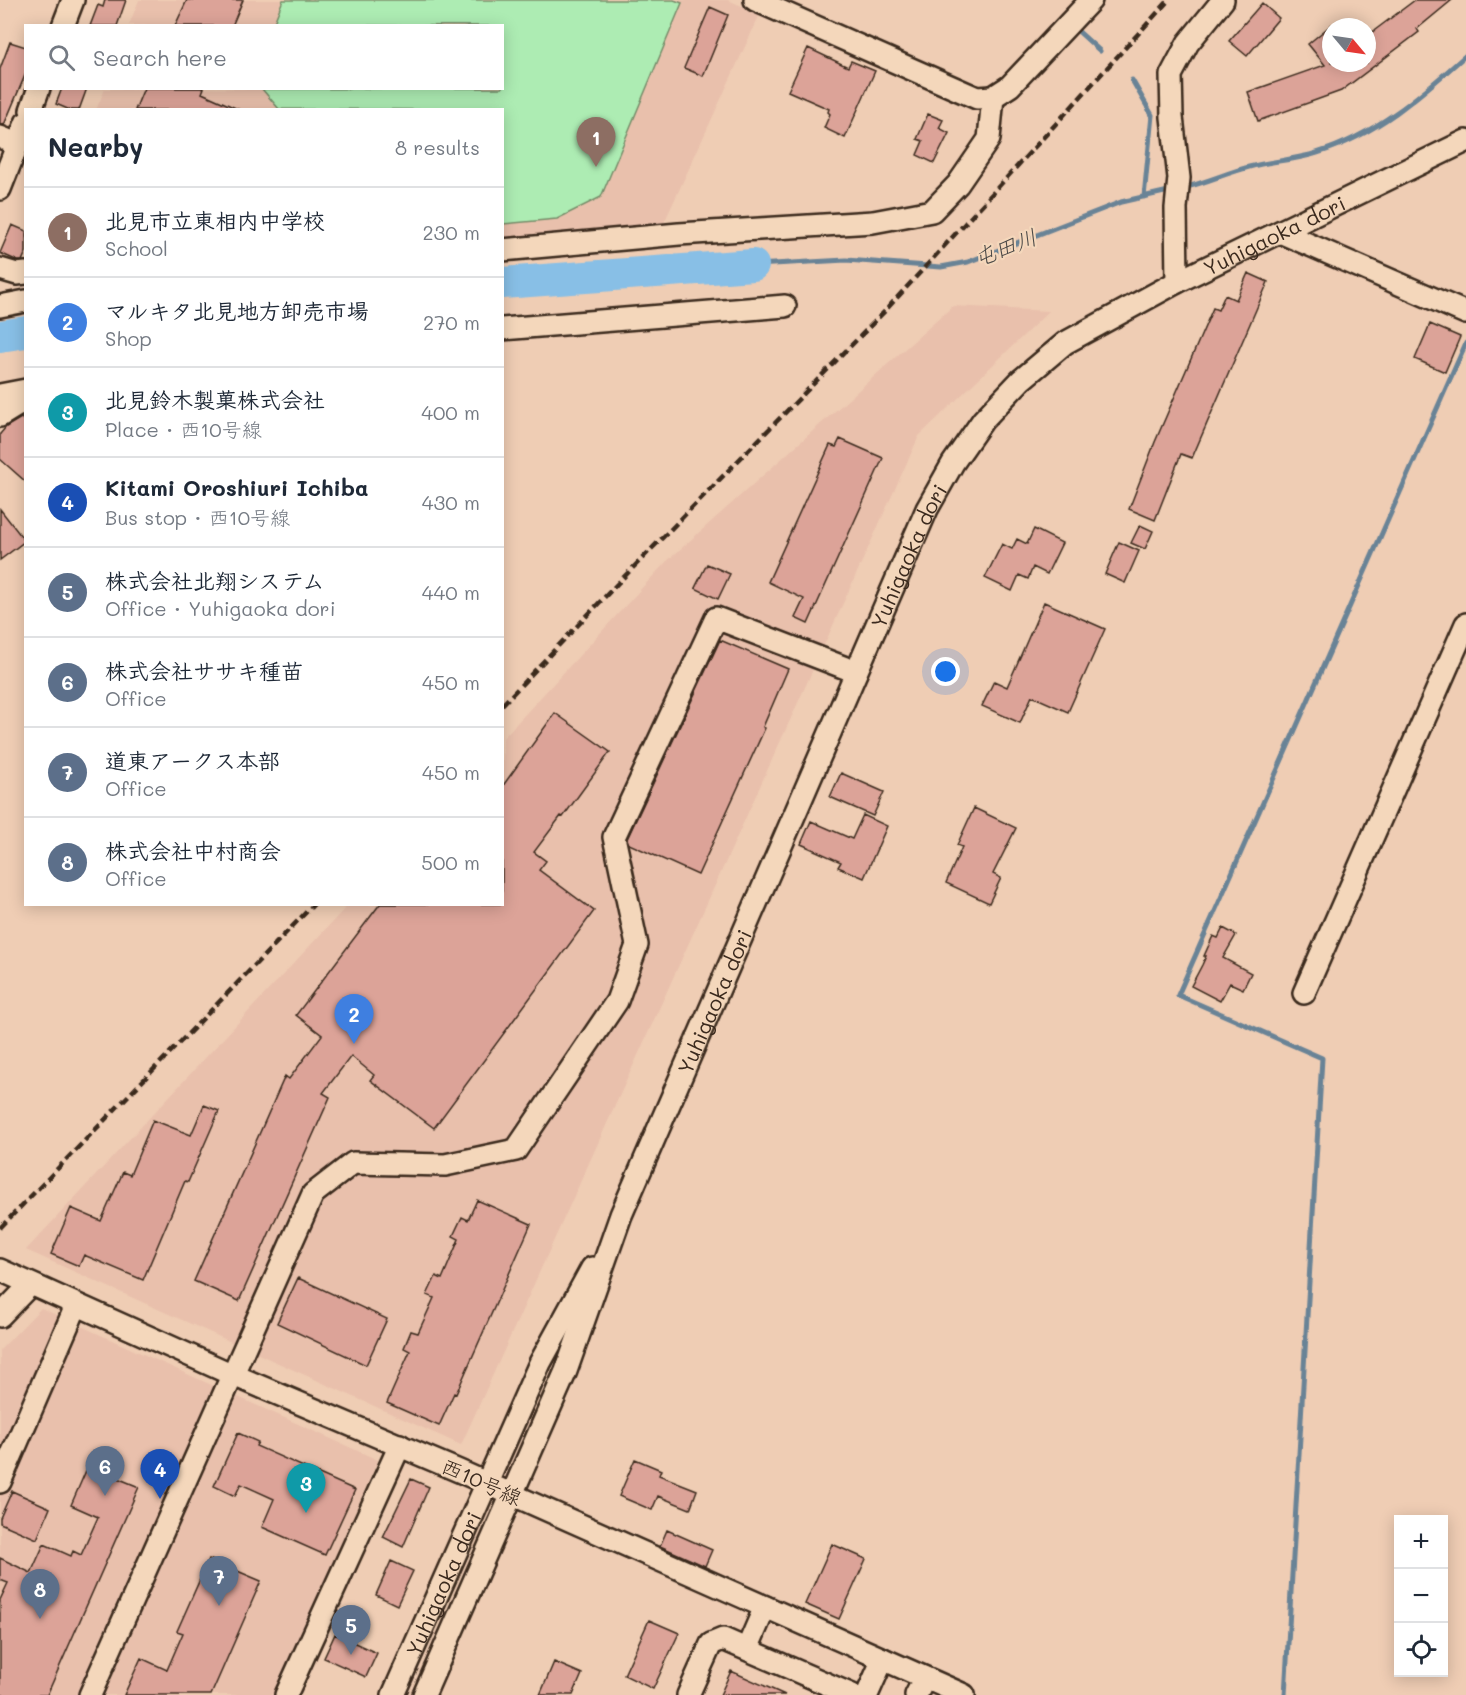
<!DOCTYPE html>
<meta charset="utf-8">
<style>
body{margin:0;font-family:Mali,"Klee One",sans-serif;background:#f6f6f7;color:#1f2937}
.controls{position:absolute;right:18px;bottom:18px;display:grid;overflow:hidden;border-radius:0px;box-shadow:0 3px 15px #0003}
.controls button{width:54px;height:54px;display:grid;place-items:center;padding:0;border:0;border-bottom:2px solid #e0e1e3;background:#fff;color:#1f2937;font:30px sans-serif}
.compass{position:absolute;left:1322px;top:18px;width:54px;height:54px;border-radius:50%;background:#fff;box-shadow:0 3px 15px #0003;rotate:119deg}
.you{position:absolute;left:946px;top:672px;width:21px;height:21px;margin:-15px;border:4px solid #fff;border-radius:50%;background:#1a73e8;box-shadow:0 0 0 9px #1a73e833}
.badge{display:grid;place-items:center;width:39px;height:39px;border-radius:50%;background:#111827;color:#fff;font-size:20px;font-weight:700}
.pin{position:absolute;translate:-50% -50px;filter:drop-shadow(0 2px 3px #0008)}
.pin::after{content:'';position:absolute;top:32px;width:21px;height:18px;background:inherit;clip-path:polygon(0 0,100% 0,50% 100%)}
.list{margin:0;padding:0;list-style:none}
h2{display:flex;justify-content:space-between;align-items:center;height:78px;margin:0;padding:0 24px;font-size:26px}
h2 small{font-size:20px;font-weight:400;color:#747a83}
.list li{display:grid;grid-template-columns:39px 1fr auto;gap:18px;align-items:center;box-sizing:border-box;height:90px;padding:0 24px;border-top:2px solid #e0e1e3}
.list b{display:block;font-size:22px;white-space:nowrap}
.list p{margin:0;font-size:20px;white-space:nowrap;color:#747a83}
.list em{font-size:20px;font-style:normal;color:#747a83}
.icon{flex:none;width:33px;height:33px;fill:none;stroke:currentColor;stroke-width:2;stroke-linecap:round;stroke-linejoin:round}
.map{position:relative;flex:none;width:1466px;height:1695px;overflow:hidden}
.search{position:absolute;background:#fff;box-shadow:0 3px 15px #0003;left:24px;top:24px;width:480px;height:66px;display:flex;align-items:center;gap:15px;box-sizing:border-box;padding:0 21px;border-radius:0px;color:#747a83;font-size:22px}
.panel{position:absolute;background:#fff;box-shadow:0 3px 15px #0003;left:24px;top:108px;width:480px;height:798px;border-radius:0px}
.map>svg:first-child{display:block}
.built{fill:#e9c0ac}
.green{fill:#adecb3;stroke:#748b68;stroke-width:1.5}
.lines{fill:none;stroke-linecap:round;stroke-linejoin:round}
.stream{stroke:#698396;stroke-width:5}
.river{stroke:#88bfe6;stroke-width:32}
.building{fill:#dca398;stroke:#3b2a1e;stroke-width:1.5}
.minor-casing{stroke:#3b2a1e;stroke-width:26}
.minor{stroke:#f4d7bb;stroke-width:21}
.rail{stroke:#3b2a1e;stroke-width:4.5;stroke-dasharray:9 4.5;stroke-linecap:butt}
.labels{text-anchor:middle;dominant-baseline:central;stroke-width:4.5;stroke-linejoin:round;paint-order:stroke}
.street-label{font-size:21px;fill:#3b2a1e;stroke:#f4d7bb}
.water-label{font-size:22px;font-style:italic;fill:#4a4846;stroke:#f4d7bb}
</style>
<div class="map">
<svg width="1466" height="1695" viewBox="0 0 1466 1695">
<rect width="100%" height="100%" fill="#efcdb4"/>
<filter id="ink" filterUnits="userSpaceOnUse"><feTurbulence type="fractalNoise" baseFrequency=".0167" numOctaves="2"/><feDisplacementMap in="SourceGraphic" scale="12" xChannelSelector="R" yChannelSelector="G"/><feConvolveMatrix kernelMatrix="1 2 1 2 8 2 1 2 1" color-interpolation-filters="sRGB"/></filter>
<g filter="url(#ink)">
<!-- built -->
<path class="built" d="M139 0H728L760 14 663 225 503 238 502 110H96L105 89 502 88V26L129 25Z
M953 306 1049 311 919 436 461 1445 26 1250 348 905 502 904 503 738 666 562Z
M41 1308 378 1460 274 1695H0V1350Z"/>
<!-- green -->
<path class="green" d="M283 0H674L682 3 601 197 557 219 503 224 502 110 279 109 262 89 502 88V26L273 25Z"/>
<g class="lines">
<!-- stream -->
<path class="stream" d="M1078 31 1100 51
M1132 80 1152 115 1144 197
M1183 188C1205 183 1226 173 1249 167 1271 161 1295 160 1317 153 1376 135 1420 96 1466 55
M753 265 846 260 941 267 968 262 1121 202 1173 190
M1285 1695 1322 1058 1178 995 1466 343"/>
<!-- river -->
<path class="river" d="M502 283 753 265
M0 336 26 332"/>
</g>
<!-- building -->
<path class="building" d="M105 0H126L117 26H90L98 5 103 7Z
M187 0H243L232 26H175Z
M1415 0H1452L1417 29 1419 32 1341 91 1258 121 1248 92 1325 65 1308 44 1331 25V63H1367V36Z
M1262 3 1279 18 1247 56 1229 41Z
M710 7 728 15 703 76 684 68Z
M10 42 26 47V73L4 125 0 124V69Z
M808 48 848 67 851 61 875 71 845 138 824 128 830 114 828 112 829 109 788 91Z
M62 88H87L79 110H70L56 104Z
M144 88H204L202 93 240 110H135Z
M928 114 943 120 939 128 949 133 934 163 917 155 923 141 917 139Z
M12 225 26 231V252L22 261H18L0 253Z
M1248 273 1268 282 1192 458 1181 454 1155 520 1129 509 1155 442 1213 308 1218 310 1225 295 1236 300Z
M1430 324 1460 337 1445 372 1415 359Z
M21 418 26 422V482L0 459V434L6 427Z
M840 439 883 458 808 624 795 618 804 599 768 582 830 445 836 447Z
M0 509 25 541 0 560Z
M1140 525 1153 531 1145 549 1131 543Z
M1034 529 1062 543 1047 574 1033 567 1028 579 1019 575 1012 591 985 578 1002 544 1012 549 1017 539 1027 544Z
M1119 542 1139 551 1125 583 1105 574Z
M707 564 730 574 718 599 695 588Z
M1044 602 1105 629 1068 712 1032 696 1020 723 982 706 994 681 1007 687Z
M720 640 788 669 763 727 765 728 698 875 629 844 627 839Z
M555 713 610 752 563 817 561 816 534 852 546 861 539 870 594 911 434 1128 370 1080 374 1075 351 1056 323 1093 330 1097 239 1301 194 1281 285 1076 289 1079 322 1035 296 1015 380 904H502V787Z
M841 773 884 792 873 816 830 797Z
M974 808 1016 828 993 874 1001 878 989 903 946 883 962 847 957 845Z
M863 815 887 826 864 878 838 867 841 862 801 844 811 821 852 839Z
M1223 928 1236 935 1223 958 1251 973 1243 989 1230 983 1220 1001 1191 986 1202 965 1206 956H1204L1213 936 1218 938Z
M204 1105 219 1111 188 1182 185 1181 143 1280 84 1255 79 1266 51 1254 71 1208 101 1221 123 1172 130 1175 153 1120 191 1135Z
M477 1200 531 1224 456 1394 454 1393 439 1426 387 1403 410 1351 404 1348 411 1331 418 1333 434 1298 427 1295 436 1276 442 1279 459 1239 453 1236 462 1217 468 1220Z
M298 1278 387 1319 366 1365 277 1323Z
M238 1433 258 1442 256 1446 355 1490 325 1555 262 1527 274 1499 241 1484 235 1496 214 1486Z
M635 1459 661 1470 659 1475 697 1490 690 1509 658 1496 652 1510 619 1496Z
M88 1466 139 1487 47 1695H0V1600L8 1583 0 1580V1558L31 1573 44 1544 71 1556 73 1551 81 1555 98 1517 71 1505Z
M411 1479 429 1487 403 1547 383 1537Z
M12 1491 50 1508 37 1539 0 1523V1518Z
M667 1530 712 1550 705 1566 660 1546Z
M832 1544 866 1559 839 1619 805 1604Z
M209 1559 261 1581 211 1695H124L141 1658 167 1670 183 1633 177 1631Z
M391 1561 413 1571 397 1605 376 1595Z
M649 1620 679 1633 653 1689 624 1675Z
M335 1634 377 1653 366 1677 324 1658Z
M554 1662 582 1674 573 1695H540Z
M731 1671 785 1695H720Z"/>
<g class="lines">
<!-- minor casing -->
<g class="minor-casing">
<g id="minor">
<path d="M755 0 977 98 993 97"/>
<path d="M63 26 73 0"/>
<path d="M993 97 1010 86 1091 0"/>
<path d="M31 110 39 88"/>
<path d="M0 137 17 144"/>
<path d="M0 189 26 123"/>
<path d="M1280 232 1466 313"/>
<path d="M502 250 679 234 873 222 932 211 958 184 989 139 993 97"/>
<path d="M0 269 17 274 26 273"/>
<path d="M1177 282 1176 208 1179 178 1172 117 1171 75 1188 43 1223 0"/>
<path d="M0 306 26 301"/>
<path d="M502 329 785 306"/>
<path d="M0 395 26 390"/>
<path d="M0 416 26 400"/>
<path d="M1304 993 1466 624"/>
<path d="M0 1270 231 1374 459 1471 964 1695"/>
<path d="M0 1316 30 1285"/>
<path d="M0 1482 76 1306"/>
<path d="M747 1649 765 1607"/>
<path d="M90 1695 313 1194 353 1163 445 1165 516 1150 617 1001 637 945 614 837 716 618 856 672"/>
<path d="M286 1695 400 1445"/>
<path id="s1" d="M393 1695 540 1363 592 1268"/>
<path id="s2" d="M424 1695 566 1371 621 1215 927 509 953 463 983 420 1021 380 1065 343 1177 282 1466 141"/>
<path d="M688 1695 711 1644 723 1639 852 1695"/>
<path d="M867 1695 883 1659"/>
<path d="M916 1695 925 1678"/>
</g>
</g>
<!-- minor -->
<use href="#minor" class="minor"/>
<!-- rail -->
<path class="rail" d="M502 705 618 583 884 312 1169 0
M0 1228 314 904"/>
</g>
</g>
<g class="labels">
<!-- street labels -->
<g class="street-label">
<text stroke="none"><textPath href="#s2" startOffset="1742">Yuhigaoka dori</textPath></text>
<text stroke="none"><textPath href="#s2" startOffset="1238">Yuhigaoka dori</textPath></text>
<text stroke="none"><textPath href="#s2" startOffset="752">Yuhigaoka dori</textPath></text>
<text transform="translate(482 1481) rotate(24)">西10号線</text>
<text stroke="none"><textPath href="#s1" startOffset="122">Yuhigaoka dori</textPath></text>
</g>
<!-- water labels -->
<g class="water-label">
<text transform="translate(1005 247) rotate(-21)">屯田川</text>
</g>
</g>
</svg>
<div class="controls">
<button>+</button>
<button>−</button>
<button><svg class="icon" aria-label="locate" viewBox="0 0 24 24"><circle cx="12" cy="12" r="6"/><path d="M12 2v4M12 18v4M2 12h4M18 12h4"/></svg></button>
</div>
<svg class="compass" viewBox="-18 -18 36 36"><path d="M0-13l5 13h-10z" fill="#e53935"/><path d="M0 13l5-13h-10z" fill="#747a83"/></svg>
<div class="you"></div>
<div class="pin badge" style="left:596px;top:167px;background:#8d6e63">1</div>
<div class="pin badge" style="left:354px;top:1044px;background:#3f7fe0">2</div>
<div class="pin badge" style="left:306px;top:1513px;background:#0f9aa8">3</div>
<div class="pin badge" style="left:160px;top:1499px;background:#1a4fb4">4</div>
<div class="pin badge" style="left:351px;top:1655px;background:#5c6f8a">5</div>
<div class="pin badge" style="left:105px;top:1496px;background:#5c6f8a">6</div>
<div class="pin badge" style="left:219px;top:1606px;background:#5c6f8a">7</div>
<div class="pin badge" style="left:40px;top:1619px;background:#5c6f8a">8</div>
<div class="search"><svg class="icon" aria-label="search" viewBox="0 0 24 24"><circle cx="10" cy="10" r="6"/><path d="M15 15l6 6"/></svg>Search here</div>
<section class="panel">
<h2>Nearby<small>8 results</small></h2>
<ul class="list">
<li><span class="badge" style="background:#8d6e63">1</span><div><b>北見市立東相内中学校</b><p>School</p></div><em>230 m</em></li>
<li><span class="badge" style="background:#3f7fe0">2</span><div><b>マルキタ北見地方卸売市場</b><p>Shop</p></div><em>270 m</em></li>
<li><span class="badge" style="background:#0f9aa8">3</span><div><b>北見鈴木製菓株式会社</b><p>Place · 西10号線</p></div><em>400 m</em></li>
<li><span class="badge" style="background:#1a4fb4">4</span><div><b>Kitami Oroshiuri Ichiba</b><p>Bus stop · 西10号線</p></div><em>430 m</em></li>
<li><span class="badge" style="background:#5c6f8a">5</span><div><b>株式会社北翔システム</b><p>Office · Yuhigaoka dori</p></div><em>440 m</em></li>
<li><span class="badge" style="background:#5c6f8a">6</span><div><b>株式会社ササキ種苗</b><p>Office</p></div><em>450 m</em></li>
<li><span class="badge" style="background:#5c6f8a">7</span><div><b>道東アークス本部</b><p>Office</p></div><em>450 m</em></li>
<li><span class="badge" style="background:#5c6f8a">8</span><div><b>株式会社中村商会</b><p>Office</p></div><em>500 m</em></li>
</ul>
</section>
</div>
